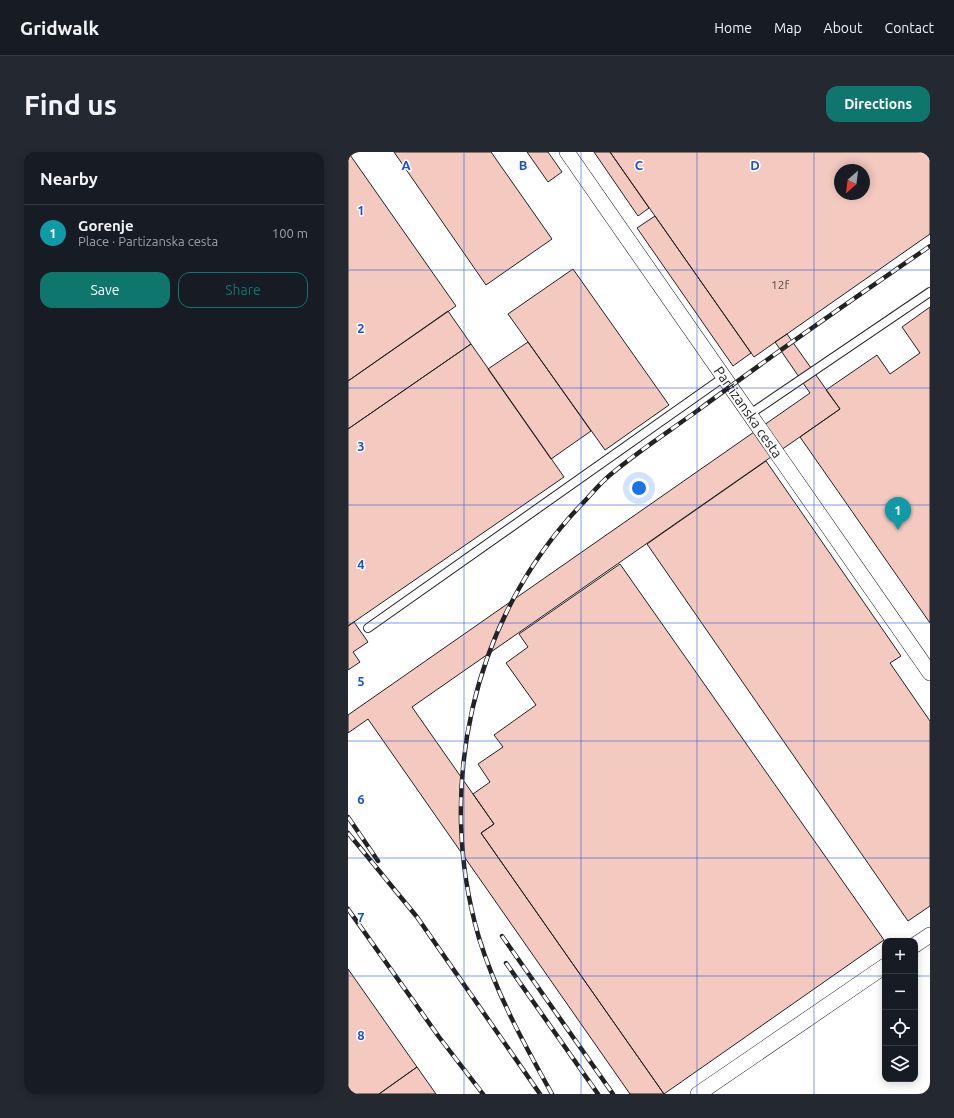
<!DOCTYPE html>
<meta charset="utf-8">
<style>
body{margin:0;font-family:Ubuntu,sans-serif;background:#242831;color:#f1f3f6}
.controls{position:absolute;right:12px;bottom:12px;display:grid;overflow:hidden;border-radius:8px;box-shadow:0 2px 10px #0003}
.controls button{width:36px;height:36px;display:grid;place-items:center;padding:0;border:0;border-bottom:1px solid #363941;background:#171b24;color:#f1f3f6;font:20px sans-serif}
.compass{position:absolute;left:486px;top:12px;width:36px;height:36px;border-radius:50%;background:#171b24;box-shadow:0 2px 10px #0003;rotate:208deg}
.you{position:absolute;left:291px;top:336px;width:14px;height:14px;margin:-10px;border:3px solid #fff;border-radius:50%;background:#1a73e8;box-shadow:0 0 0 6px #1a73e833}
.badge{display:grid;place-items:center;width:26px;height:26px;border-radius:50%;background:#0f766e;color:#fff;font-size:13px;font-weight:700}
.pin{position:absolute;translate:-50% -33px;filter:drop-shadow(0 1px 2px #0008)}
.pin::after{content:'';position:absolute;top:21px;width:14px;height:12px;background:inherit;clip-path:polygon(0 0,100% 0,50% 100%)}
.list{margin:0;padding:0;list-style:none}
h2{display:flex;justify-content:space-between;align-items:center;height:52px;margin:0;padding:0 16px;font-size:17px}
h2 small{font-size:13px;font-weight:400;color:#9ea1a6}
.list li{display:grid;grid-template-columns:26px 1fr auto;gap:12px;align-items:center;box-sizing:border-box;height:56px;padding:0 16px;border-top:1px solid #363941}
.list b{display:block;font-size:15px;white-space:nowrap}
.list p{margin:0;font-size:13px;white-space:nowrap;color:#9ea1a6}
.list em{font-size:13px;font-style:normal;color:#9ea1a6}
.actions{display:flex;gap:8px;padding:12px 16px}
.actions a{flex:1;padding:9px 0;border:1px solid #0f766e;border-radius:12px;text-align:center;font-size:14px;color:#0f766e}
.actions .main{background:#0f766e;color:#fff}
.icon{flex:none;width:22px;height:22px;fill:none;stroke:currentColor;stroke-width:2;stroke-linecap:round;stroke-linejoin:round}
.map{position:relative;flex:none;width:582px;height:942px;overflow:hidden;border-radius:12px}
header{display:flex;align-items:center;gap:24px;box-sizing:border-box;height:56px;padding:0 20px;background:#171b24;border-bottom:1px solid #363941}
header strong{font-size:19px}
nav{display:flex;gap:22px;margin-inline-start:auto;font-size:14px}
.intro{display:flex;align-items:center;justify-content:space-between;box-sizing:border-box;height:96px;padding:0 24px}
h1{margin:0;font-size:28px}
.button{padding:10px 18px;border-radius:12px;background:#0f766e;color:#fff;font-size:14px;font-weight:700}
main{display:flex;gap:24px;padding:0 24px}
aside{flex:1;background:#171b24;border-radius:12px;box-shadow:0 2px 10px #0003}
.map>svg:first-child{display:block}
.building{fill:#f3c9c0;stroke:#222;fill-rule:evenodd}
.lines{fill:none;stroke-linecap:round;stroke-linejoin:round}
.service-casing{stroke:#222;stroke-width:10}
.minor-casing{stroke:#222;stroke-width:16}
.service{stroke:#fff;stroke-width:8}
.minor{stroke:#fff;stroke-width:15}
.rail-casing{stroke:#222;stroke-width:4.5}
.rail{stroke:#fff;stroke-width:3;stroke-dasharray:9;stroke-linecap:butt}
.grid{fill:none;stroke:#1d4ed8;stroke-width:1;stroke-opacity:0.55}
.labels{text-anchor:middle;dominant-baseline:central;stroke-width:3;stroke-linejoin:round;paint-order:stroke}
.number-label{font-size:12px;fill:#564c4a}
.street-label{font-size:14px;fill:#222;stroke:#fff}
.grid-label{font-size:13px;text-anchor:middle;font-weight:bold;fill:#1d4ed8;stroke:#fff;stroke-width:3;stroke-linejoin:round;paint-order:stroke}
</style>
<header>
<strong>Gridwalk</strong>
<nav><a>Home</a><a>Map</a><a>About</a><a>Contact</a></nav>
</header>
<div class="intro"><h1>Find us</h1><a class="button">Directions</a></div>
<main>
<aside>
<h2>Nearby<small></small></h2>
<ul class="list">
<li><span class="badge" style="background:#0f9aa8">1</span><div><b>Gorenje</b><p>Place · Partizanska cesta</p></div><em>100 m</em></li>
</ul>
<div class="actions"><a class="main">Save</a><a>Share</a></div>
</aside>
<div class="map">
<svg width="582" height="942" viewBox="0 0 582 942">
<rect width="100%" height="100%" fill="#fff"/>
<!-- building -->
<path class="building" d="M0 0 108 154 0 229Z
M46 0H143L204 87 138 133Z
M179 0H200L214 20 200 30Z
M246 0H262L301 56 290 64Z
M262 0H582V82L406 205ZM492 18H516V42H492Z
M307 64 403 201 385 214 289 76Z
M225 117 321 253 257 298 160 162Z
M582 155V471L452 285 492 257 478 238 529 203 542 222 572 201 554 175Z
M100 159 123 192 0 277V229Z
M439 182 492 257 64 555 146 672 133 681 316 942H282L20 567 0 581V563L462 241 427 190Z
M180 190 243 279 203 307 140 217Z
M123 192 216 325 0 474V277Z
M418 309 553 504 542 511 582 569V754L560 769 299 392Z
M272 412 536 788 316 942 133 681 146 672 125 642 142 630 130 612 155 595 146 583 188 553 158 511 180 495 171 482Z
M6 470 20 490 5 500 12 510 0 518V474Z
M0 817 69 915 31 942H0Z
M69 915 88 942H31Z"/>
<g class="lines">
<!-- service casing -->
<g class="service-casing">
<path id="service" d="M402 262 582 140
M20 476 376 225"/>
</g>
<!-- minor casing -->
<g class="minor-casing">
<g id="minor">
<path id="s1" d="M219 0 582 521"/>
<path d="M567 793 582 783"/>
<path d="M350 942 537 814"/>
</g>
</g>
<!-- service -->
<use href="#service" class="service"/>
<!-- minor -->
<use href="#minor" class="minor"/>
<!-- rail casing -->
<g class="rail-casing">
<path id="rail" d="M0 665 30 709
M0 681 69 765 192 942
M0 757 91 885 135 942
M154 784 265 942
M158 811 250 942
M204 942C176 892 148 841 131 786 87 636 124 468 232 354 242 344 251 332 262 323 289 300 320 280 349 259 425 202 504 148 582 94"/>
</g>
<!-- rail -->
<use href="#rail" class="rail"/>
</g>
<!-- grid -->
<path class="grid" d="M116 0V942M233 0V942M349 0V942M466 0V942M0 118H582M0 236H582M0 353H582M0 471H582M0 589H582M0 706H582M0 824H537M567 824H582"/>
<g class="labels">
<!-- number labels -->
<g class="number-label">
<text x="432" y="132">12f</text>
</g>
<!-- street labels -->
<g class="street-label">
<text stroke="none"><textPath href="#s1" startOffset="317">Partizanska cesta</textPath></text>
</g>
</g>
<g class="grid-label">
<text x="58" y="18">A</text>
<text x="175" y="18">B</text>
<text x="291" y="18">C</text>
<text x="407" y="18">D</text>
<text x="13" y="63">1</text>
<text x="13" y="181">2</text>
<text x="13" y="299">3</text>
<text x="13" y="417">4</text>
<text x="13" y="534">5</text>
<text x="13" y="652">6</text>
<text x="13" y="770">7</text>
<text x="13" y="888">8</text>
</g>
</svg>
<div class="controls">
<button>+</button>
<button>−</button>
<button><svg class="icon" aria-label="locate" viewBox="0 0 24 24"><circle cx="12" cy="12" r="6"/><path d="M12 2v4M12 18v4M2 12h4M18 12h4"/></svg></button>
<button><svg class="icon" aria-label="layers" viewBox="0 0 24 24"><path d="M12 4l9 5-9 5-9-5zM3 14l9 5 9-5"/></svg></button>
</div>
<svg class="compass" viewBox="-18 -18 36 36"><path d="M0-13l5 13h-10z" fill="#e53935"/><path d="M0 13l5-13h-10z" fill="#9ea1a6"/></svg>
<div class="you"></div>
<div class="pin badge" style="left:550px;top:378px;background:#0f9aa8">1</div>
</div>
</main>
